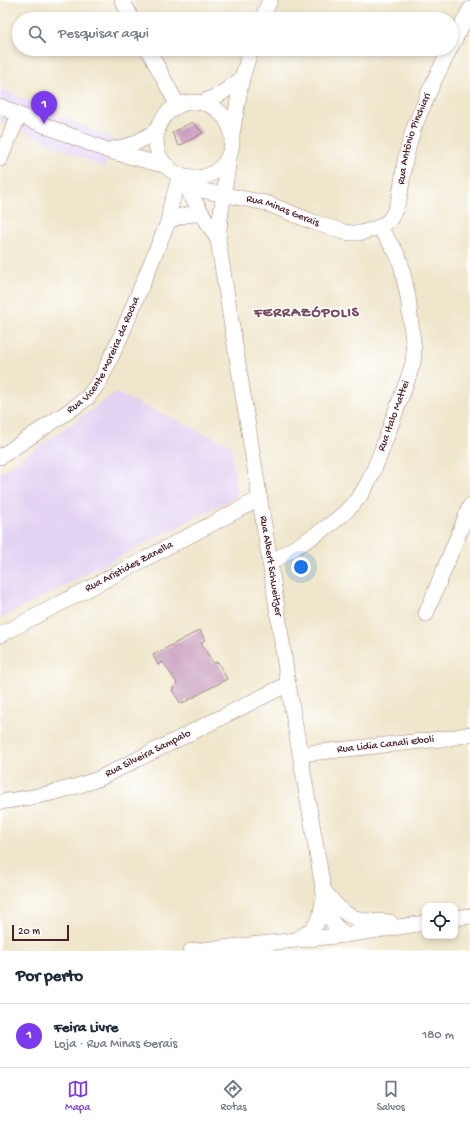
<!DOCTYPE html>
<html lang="pt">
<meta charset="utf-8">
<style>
body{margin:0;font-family:"Gochi Hand",sans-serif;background:#f2f2f3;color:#1f2937}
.controls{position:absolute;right:12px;bottom:12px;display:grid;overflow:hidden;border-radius:8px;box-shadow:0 2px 6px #0003}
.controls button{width:36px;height:36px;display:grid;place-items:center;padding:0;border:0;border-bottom:1px solid #e0e1e3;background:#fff;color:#1f2937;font:20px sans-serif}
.scale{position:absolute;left:12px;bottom:10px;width:57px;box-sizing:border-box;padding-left:4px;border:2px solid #4a1f2b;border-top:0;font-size:11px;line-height:14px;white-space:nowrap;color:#4a1f2b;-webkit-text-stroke:3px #fff;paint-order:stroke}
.you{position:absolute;left:301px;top:567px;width:14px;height:14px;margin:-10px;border:3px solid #fff;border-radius:50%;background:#1a73e8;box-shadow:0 0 0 6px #1a73e833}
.badge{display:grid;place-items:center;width:26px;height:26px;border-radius:50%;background:#7c3aed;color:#fff;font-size:13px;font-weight:700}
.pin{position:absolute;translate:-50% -33px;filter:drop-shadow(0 1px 2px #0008)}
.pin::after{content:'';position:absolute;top:21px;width:14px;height:12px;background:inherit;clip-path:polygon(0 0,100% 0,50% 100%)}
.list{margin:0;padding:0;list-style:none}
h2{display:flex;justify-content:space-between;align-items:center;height:52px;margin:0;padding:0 16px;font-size:17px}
h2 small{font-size:13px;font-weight:400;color:#747a83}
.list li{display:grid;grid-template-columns:26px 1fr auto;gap:12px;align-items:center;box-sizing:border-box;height:64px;padding:0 16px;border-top:1px solid #e0e1e3}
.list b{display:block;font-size:15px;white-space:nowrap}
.list p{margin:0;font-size:13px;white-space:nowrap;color:#747a83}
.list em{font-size:13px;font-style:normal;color:#747a83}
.icon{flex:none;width:22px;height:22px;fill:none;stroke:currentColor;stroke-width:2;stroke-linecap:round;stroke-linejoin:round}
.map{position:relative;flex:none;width:470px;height:951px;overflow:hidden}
.search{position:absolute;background:#fff;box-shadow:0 2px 6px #0003;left:12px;right:12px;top:12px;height:44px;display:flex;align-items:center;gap:10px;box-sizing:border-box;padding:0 14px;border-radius:22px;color:#747a83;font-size:15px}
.sheet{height:116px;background:#fff}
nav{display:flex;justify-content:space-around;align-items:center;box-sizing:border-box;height:56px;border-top:1px solid #e0e1e3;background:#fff;font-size:11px;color:#747a83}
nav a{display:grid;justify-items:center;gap:2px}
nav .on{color:#7c3aed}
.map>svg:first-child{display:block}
.built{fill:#e3d3f3}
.building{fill:#c89ebd}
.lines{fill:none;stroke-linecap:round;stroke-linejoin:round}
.street-casing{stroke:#9c827b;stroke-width:16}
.street{stroke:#fff;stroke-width:15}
.labels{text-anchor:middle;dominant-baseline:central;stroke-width:3.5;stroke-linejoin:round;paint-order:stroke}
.street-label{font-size:11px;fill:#4a1f2b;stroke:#fff}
.district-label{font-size:15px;font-weight:bold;letter-spacing:1px;fill:#764b5e;stroke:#fff}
</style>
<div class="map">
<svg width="470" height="951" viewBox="0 0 470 951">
<rect width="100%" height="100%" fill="#fff"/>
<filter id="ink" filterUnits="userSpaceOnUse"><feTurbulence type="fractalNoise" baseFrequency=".025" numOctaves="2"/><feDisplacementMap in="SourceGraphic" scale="8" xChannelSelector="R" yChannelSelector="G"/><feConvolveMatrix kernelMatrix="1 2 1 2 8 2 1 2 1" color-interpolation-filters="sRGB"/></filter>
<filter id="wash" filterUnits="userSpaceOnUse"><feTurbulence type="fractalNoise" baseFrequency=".012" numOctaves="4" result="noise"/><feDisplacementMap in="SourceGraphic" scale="16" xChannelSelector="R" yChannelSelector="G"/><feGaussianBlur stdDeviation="0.9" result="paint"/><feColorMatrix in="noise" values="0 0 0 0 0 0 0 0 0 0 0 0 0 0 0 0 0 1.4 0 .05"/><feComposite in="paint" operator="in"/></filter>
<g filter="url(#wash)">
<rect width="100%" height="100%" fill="#efe6cb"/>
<!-- built -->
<path class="built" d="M0 88 116 141 104 168 0 120Z
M116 393 231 445 237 496 0 619V473Z"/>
<g id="blocks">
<!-- building -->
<path class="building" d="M192 122 203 133 179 146 172 133Z
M200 630 205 640 201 643 213 663 218 662 227 679 181 704 172 690 177 683 163 662 158 665 153 655Z"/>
</g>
</g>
<g filter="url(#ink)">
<use href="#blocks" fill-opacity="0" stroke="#9c827b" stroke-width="1"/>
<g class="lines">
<!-- street casing -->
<g class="street-casing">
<g id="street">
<path d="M122 0 132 19"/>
<path d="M262 19 270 0"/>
<path d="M451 47 470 9"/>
<path d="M148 49 178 106"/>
<circle cx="194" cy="140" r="38"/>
<path d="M201 103C219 96 227 90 242 78"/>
<path d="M0 106 19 115 109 151 167 166"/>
<path d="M232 134 242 78 251 49"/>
<path d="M110 150 134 144 158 130"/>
<path id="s1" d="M230 152 220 219 218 240 273 581 288 684 327 911C331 922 336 928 345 935"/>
<path d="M0 159 19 115"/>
<path d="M183 182 218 240"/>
<path id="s2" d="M185 187 251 200 266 203 313 222 344 232 351 233H361L379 227 387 222 391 218 396 208 400 195 405 161 410 140 415 125 433 83 450 49"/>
<path d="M168 222C179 215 189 214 202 214"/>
<path id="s3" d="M0 457 72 409 88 397 101 379 123 331 168 222 171 205 180 175"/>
<path id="s4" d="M270 563C298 545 332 528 354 503 367 489 374 470 381 452 390 428 399 403 408 378L413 363 414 351 408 297 401 264 396 252 379 227"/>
<path d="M426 614 470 506"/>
<path id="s5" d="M0 635 259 499"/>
<path id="s6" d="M301 754 450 738 470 734"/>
<path id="s7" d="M0 802C33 798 66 791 98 779L288 684"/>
<path d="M324 891C331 899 338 909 347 914 359 922 376 921 390 922"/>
<path d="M455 918 470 916"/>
<path d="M299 938C317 927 321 922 323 900"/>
<path d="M191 951 345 935 425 923"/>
</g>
</g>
<!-- street -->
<use href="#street" class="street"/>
</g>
</g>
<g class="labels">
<!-- street labels -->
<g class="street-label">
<text stroke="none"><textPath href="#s2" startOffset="300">Rua Antônio Pinchiari</textPath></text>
<text stroke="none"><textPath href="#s2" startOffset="101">Rua Minas Gerais</textPath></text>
<text stroke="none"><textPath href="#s3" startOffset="150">Rua Vicente Moreira da Rocha</textPath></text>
<text stroke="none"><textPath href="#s4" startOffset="200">Rua Italo Mattei</textPath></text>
<text stroke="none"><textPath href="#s1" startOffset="419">Rua Albert Schweitzer</textPath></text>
<text stroke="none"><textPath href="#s5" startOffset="146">Rua Aristides Zanella</textPath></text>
<text stroke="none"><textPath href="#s6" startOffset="85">Rua Lidia Canali Eboli</textPath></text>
<text stroke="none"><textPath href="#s7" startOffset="157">Rua Silveira Sampalo</textPath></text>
</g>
<!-- district labels -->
<g class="district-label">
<text x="307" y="313">FERRAZÓPOLIS</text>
</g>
</g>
</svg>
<div class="controls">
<button><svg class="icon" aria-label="locate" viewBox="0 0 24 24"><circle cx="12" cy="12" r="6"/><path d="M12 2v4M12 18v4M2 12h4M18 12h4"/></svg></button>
</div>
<div class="scale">20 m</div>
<div class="you"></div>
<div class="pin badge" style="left:44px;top:124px">1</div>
<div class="search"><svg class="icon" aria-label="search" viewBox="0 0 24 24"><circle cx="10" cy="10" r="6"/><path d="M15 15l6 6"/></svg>Pesquisar aqui</div>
</div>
<section class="sheet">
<h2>Por perto<small></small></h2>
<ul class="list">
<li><span class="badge">1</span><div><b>Feira Livre</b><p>Loja · Rua Minas Gerais</p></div><em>180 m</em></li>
</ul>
</section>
<nav>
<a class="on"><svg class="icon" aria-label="map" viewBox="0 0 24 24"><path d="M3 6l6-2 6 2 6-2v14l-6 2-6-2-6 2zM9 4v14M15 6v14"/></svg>Mapa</a>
<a><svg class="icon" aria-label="directions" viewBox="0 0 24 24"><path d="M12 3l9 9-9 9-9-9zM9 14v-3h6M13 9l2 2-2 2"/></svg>Rotas</a>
<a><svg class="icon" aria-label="saved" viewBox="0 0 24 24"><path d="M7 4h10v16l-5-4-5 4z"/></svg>Salvos</a>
</nav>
